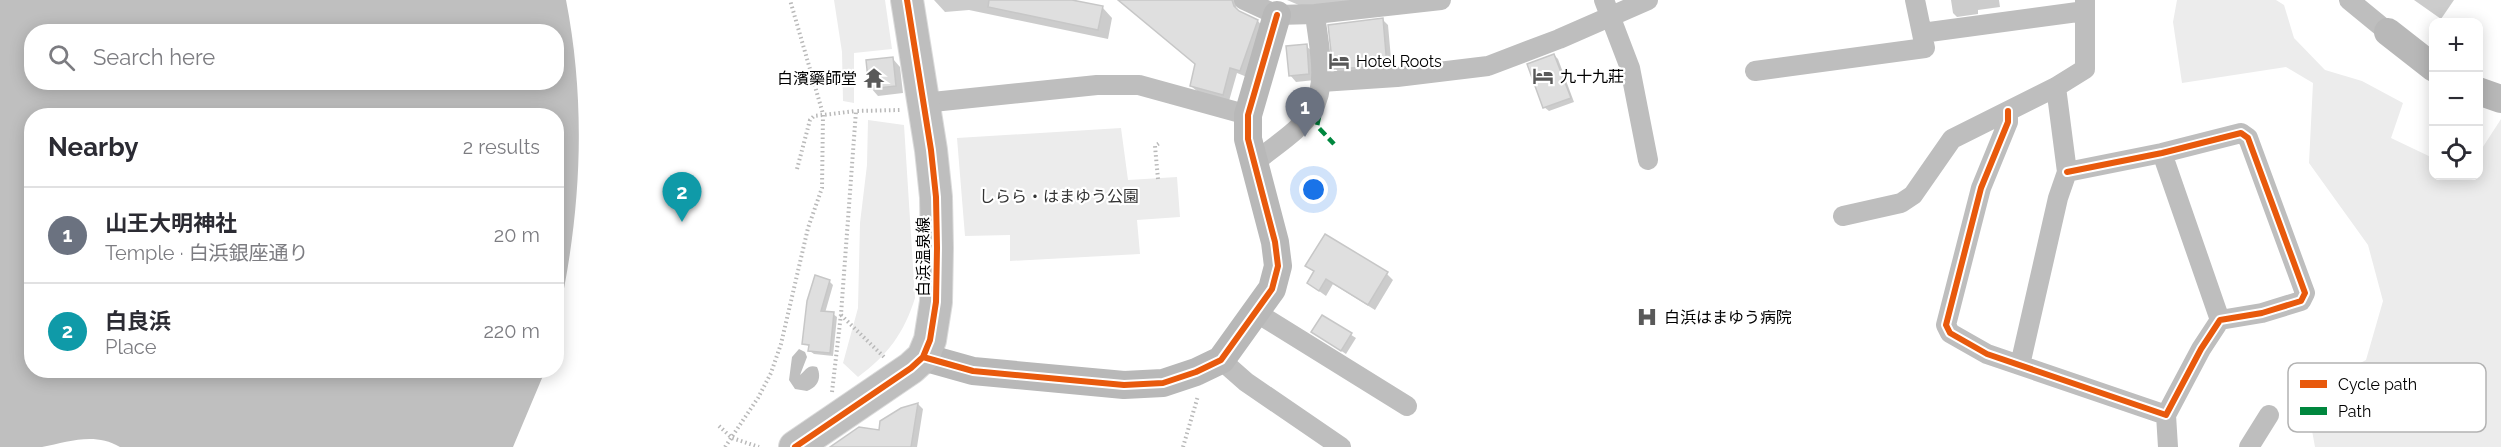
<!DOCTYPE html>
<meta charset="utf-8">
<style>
body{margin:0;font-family:Raleway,"Noto Sans JP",sans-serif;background:#f7f7f7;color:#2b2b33}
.controls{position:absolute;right:18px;top:18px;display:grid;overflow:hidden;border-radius:12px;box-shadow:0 3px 15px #0003}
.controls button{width:54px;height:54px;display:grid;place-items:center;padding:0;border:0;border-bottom:2px solid #e1e1e2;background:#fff;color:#2b2b33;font:30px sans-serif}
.you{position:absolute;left:1314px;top:190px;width:21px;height:21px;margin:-15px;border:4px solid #fff;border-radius:50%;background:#1a73e8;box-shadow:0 0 0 9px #1a73e833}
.badge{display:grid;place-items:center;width:39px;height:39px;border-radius:50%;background:#db2777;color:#fff;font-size:20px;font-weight:700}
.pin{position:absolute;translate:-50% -50px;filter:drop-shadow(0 2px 3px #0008)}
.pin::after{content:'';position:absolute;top:32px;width:21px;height:18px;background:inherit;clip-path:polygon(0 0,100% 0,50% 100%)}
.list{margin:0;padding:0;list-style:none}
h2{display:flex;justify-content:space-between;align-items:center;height:78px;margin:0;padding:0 24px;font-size:26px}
h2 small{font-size:20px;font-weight:400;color:#7c7c81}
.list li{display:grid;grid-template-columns:39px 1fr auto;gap:18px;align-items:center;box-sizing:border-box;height:96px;padding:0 24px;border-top:2px solid #e1e1e2}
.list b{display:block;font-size:22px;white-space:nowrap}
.list p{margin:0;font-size:20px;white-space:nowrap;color:#7c7c81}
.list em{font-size:20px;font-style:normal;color:#7c7c81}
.icon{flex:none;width:33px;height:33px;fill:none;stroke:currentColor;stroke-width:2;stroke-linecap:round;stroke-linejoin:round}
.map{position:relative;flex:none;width:2501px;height:447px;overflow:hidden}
.search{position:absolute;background:#fff;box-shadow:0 3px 15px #0003;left:24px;top:24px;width:540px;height:66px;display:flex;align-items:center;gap:15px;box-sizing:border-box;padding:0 21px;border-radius:24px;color:#7c7c81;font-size:22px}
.panel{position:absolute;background:#fff;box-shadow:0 3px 15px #0003;left:24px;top:108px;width:540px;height:270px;border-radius:24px}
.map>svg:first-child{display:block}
.green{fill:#ececec}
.water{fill:#bfbfbf;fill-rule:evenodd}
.shadow{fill:#0003}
.building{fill:#dfdfdf;stroke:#c7c7c7;stroke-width:1.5}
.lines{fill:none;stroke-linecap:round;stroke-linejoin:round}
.primary-casing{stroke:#dbdbdb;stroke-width:34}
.path{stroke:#b9b9b9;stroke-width:4;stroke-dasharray:1.5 3;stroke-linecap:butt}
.street{stroke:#bebebe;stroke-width:20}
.secondary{stroke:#b8b8b8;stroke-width:28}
.primary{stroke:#bebebe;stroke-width:32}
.quiet{stroke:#00873e;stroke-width:4.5;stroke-dasharray:9 4.5;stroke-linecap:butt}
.cycleway-casing{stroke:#fff;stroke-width:10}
.cycleway{stroke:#e8590c;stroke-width:6}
.labels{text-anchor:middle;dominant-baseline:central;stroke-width:4.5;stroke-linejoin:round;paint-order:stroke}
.poi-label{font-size:16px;fill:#000;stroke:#fff;text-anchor:start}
.park-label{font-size:16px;fill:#333;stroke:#fff}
.street-label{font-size:16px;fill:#000;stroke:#fff}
.key{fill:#fff;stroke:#b2b2b2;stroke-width:1.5}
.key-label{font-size:16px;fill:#000}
</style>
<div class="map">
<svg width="2501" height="447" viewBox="0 0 2501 447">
<rect width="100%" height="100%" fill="#fff"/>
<!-- green -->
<path class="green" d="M834 0H885L892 49 854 53V103L843 101 842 52Z
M2177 0H2276L2284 5 2294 38 2325 70 2362 81 2403 103 2391 138 2433 158 2434 176H2478L2479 153 2501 119V447H2315L2305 392 2366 360 2383 301 2368 245 2309 163 2313 83 2286 67 2182 83 2173 22Z
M868 120 904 125 915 298C904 333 888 355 858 377L843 363 858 308 860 223 867 165Z
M1121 128 1128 180 1177 177 1180 217 1137 220 1140 254 1010 261V235L965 236 957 138Z"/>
<!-- water -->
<path class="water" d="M0 0H566C587 107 581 217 557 322L556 116H32V370L545 371 513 447H120C94 432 69 442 42 447 29 447 13 447 0 447ZM32 32H556V82H32Z
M799 349 805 352 807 357 800 375C806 370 808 364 817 367 822 377 818 387 807 391L795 389 789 380 792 357Z"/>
<!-- shadow -->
<path class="shadow" d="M934 0H1068L1103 8 1112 18 1108 39 969 10 945 12Z
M1133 0H1242L1234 9 1258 21 1264 28 1247 77 1237 73 1229 101 1198 92 1191 86 1197 64Z
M1287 0H1388L1301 6Z
M1951 0H1999L2000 7 1978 10V14L1957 17 1953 13Z
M2414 0H2454L2441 19Z
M1383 20 1388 25 1392 70 1340 74 1335 68Z
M1306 46 1313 52 1315 80 1296 82 1290 75Z
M1554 55 1558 59 1574 102 1549 111 1544 107Z
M893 59 900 67 903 93 878 96 871 88Z
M1325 236 1387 274 1393 280 1375 310 1333 284 1326 296 1308 283 1315 273 1307 265Z
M829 281 833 285 825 313 833 314 837 317 833 356 814 354 810 351V347L804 343Z
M1323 317 1356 338 1346 354 1313 332Z
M918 404 923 409 917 447H837L880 432 901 409Z"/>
<!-- building -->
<path class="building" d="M989 0H1072L1103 6 1098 30 988 7Z
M1118 0H1232L1234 6 1239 11 1258 20 1240 71 1230 68 1223 95 1190 86 1195 64Z
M1383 18 1387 66 1333 69 1328 25Z
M1307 44 1309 74 1289 76 1286 46Z
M1554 54 1571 98 1543 108 1527 64Z
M893 57 896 86 869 89 866 60Z
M1325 234 1388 272 1368 305 1326 279 1319 291 1307 283 1314 271 1305 266Z
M815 275 830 280 821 311 834 312 830 353 808 351 809 345 802 344 807 301Z
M1322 315 1352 333 1341 351 1311 332Z
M918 403 911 447H830L859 427 879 430 880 421 901 408Z"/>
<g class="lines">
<!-- primary casing -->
<g class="primary-casing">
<path id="primary" d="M795 447 911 368 923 357 930 340 936 302 937 248 936 197 931 150 907 0"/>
</g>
<!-- path -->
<path class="path" d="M797 169 810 120 814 116 856 111
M1158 179 1155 146 1161 142
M841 315 885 358
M832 392 841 314 856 111 900 110
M719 426 732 438 759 447
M725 447 758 398 771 373 781 344 808 228 822 188 823 114 790 0
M1183 447 1198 396"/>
<!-- street -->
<path class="street" d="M1244 0 1277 15 1315 14 1441 0
M1604 0 1630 68 1648 160
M2349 0 2388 32
M1922 33 2085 11
M1755 71 1925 48 1915 0
M1321 82 1397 77 1488 66 1559 39 1648 0
M923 103 1097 85H1139L1248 115
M2008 111V122L1981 188 1946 325 1950 333 1987 354 2166 415 2201 349 2220 320 2262 313 2301 301 2305 293 2248 138 2241 133 2162 153 2067 172
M2162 153 2220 320
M1253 164C1272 147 1299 132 1312 111 1329 83 1318 43 1315 14
M1843 216 1901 203 1913 195 1952 139 2056 87 2085 69V0
M1257 313 1407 406
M1221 360 1246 382 1341 447
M2020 365 2058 198 2067 172 2056 87
M2166 415 2168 447
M2249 447 2269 415"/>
<!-- secondary -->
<path class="secondary" d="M2388 32 2434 68
M2478 91 2501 99
M923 357 973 371 1124 385 1163 383 1196 372 1221 360 1272 289 1278 266 1275 242 1248 139V115L1277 15"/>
<!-- primary -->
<use href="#primary" class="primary"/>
<!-- quiet -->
<path class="quiet" d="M1314 105 1320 112 1317 126 1334 144"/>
<!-- cycleway casing -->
<g class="cycleway-casing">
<path id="cycleway" d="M2008 111V122L1981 188 1946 325 1950 333 1987 354 2166 415 2201 349 2220 320 2262 313 2301 301 2305 293 2248 138 2241 133 2162 153 2067 172
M923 357 973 371 1124 385 1163 383 1196 372 1221 360 1272 289 1278 266 1275 242 1248 139V115L1277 15
M795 447 911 368 923 357 930 340 936 302 937 248 936 197 931 150 907 0"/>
</g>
<!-- cycleway -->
<use href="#cycleway" class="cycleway"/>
</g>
<!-- icons -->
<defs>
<g id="hotel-bare" transform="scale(1.62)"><path d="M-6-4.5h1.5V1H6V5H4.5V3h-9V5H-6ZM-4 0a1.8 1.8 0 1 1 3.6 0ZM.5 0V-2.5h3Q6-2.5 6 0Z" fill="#595959" stroke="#fff" stroke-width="2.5" paint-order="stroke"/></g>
<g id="temple-bare" transform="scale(1.62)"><path d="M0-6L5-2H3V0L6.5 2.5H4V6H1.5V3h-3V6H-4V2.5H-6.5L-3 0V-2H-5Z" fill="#595959" stroke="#fff" stroke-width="2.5" paint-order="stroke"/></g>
<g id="hospital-bare" transform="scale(1.62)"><path d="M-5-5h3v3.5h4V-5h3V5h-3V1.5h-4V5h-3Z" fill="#595959" stroke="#fff" stroke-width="2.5" paint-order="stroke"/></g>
</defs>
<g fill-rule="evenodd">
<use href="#hotel-bare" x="1339" y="61"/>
<use href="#hotel-bare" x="1543" y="76"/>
<use href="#temple-bare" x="874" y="78"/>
<use href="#hospital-bare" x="1647" y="317"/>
</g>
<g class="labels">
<!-- poi labels -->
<g class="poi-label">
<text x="1356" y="61">Hotel Roots</text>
<text x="1560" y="76">九十九莊</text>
<text x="857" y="78" text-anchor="end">白濱藥師堂</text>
<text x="1664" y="317">白浜はまゆう病院</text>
</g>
<!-- park labels -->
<g class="park-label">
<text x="1059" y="196">しらら・はまゆう公園</text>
</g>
<!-- street labels -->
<g class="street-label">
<text transform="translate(923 257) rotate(-90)">白浜温泉線</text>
</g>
</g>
<!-- legend -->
<rect x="2288" y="363" width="198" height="69" rx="9" class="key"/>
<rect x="2300" y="380" width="27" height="8" fill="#e8590c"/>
<rect x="2300" y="407" width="27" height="8" fill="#00873e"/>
<g class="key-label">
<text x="2338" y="390">Cycle path</text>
<text x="2338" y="417">Path</text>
</g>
</svg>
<div class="controls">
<button>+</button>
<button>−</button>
<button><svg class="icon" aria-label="locate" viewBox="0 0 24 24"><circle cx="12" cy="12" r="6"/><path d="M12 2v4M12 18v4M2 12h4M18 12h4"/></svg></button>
</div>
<div class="you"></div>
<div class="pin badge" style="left:1305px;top:137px;background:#6b7280">1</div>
<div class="pin badge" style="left:682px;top:222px;background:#0f9aa8">2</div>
<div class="search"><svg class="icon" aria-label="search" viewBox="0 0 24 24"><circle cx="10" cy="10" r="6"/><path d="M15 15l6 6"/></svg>Search here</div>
<section class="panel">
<h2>Nearby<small>2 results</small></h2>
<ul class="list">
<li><span class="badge" style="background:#6b7280">1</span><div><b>山王大明神社</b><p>Temple · 白浜銀座通り</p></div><em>20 m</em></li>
<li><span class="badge" style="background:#0f9aa8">2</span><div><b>白良浜</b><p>Place</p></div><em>220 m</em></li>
</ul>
</section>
</div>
